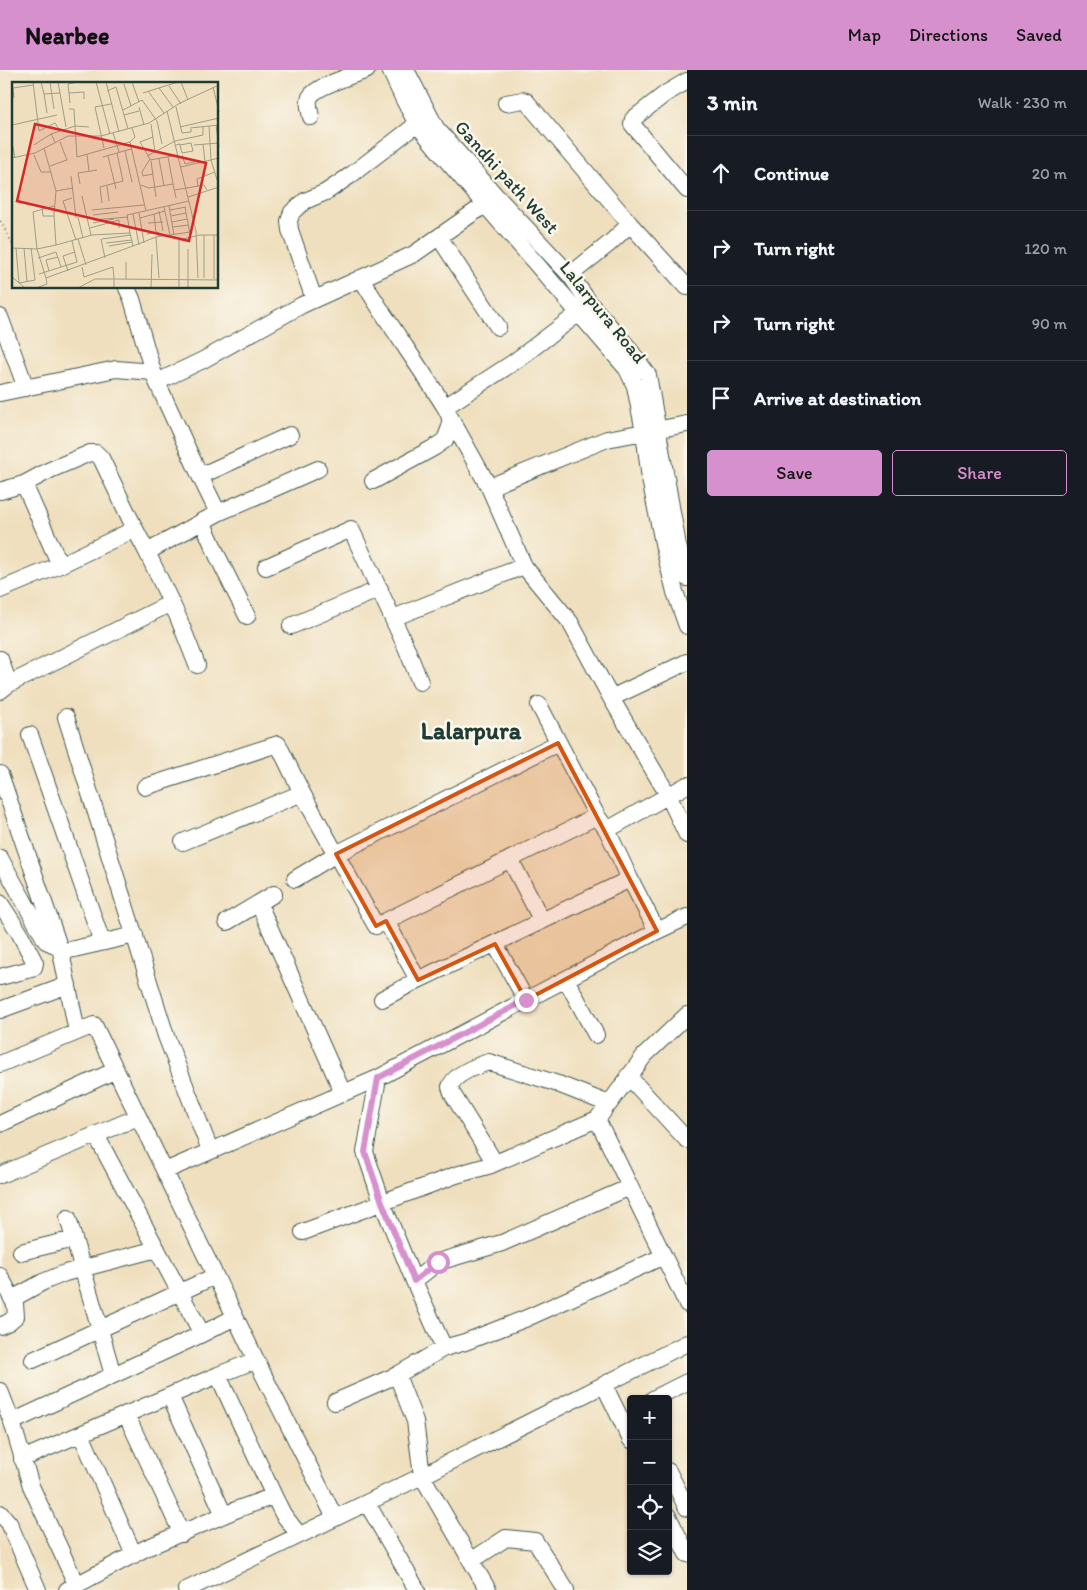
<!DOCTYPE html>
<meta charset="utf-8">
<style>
body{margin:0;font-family:Itim,sans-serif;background:#20242c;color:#f1f3f6}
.controls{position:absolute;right:15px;bottom:15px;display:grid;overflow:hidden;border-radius:5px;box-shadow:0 1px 4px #0004}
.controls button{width:45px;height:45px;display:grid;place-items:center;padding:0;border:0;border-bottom:1px solid #363941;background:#171b24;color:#f1f3f6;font:25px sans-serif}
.stop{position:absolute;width:15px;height:15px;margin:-11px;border:4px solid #d690ce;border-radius:50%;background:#fff}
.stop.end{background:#d690ce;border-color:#fff;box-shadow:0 1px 5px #0008}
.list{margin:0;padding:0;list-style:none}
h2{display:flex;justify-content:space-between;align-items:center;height:65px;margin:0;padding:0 20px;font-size:21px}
h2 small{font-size:16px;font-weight:400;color:#9ea1a6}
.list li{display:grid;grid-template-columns:32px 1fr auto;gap:15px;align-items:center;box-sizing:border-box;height:75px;padding:0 20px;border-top:1px solid #363941}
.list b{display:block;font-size:19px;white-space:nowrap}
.list em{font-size:16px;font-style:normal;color:#9ea1a6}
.actions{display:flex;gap:10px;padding:15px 20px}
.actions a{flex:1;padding:11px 0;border:1px solid #d690ce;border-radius:5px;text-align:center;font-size:18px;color:#d690ce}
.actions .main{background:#d690ce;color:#111}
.icon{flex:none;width:28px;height:28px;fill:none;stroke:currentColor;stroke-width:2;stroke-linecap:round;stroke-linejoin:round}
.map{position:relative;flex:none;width:687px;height:1520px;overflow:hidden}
header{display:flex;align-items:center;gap:30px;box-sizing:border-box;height:70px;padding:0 25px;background:#d690ce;color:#111}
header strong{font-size:24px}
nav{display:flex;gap:28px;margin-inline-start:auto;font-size:18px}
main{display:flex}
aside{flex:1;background:#171b24}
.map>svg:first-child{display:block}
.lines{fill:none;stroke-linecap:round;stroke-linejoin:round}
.minor-casing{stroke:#3e5549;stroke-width:18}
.path{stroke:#3e5549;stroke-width:2;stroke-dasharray:1 4;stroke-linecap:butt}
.minor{stroke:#fff;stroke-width:16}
.route{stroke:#d690ce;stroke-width:6}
.marked{fill:#d45610;fill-opacity:0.2;stroke:#d45610;stroke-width:4;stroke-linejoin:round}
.labels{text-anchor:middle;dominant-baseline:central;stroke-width:5;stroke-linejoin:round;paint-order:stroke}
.street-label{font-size:19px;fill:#1f3d34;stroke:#fbf7ec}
.district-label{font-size:24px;font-weight:bold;fill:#1f3d34;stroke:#fbf7ec}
.inset-road{fill:none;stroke:#9c9e87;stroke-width:1}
.view{fill:#d62828;fill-opacity:0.15;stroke:#d62828;stroke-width:2.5}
.inset-edge{fill:none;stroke:#1f3d34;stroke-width:2.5}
</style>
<header>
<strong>Nearbee</strong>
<nav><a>Map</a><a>Directions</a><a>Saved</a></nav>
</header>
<main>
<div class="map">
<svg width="687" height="1520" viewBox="0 0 687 1520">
<rect width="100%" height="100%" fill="#fbf7ec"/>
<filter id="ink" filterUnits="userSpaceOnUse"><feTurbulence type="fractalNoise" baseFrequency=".02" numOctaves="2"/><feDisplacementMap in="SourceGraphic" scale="10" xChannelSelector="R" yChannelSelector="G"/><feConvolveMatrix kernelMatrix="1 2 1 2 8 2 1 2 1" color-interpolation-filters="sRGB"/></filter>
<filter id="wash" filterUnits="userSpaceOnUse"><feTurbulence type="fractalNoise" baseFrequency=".0096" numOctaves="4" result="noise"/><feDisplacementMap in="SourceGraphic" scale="20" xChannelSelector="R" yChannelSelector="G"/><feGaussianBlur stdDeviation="1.12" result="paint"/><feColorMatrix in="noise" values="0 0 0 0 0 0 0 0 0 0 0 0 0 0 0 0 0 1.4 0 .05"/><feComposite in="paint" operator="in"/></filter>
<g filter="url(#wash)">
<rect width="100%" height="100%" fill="#efdfbe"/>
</g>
<g filter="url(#ink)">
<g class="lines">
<!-- minor casing -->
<g class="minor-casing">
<path id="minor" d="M390 0 404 30 417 54 443 86 627 299 635 316 644 362 650 409 664 478 675 522 687 556
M406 0 436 58 497 127 570 205 591 235 627 276 648 305 678 476 687 508
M687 11 665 24 633 49 632 54 687 120
M506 33 523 30 526 31 630 154
M311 47C310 41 307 33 310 27 316 16 354 5 367 0
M439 167 498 257
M570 205 610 173 630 154 687 217
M361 208C387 252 418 294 445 337L514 292 579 243
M127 218 132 229 153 302
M314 229 290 160 289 151 292 142 305 131 326 122 351 105 417 54
M0 247 26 318
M157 312 200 406 218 443
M0 323 116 299 153 302 157 312 203 290 302 235 414 184 493 129
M450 347 489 417
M687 354 607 369 489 417 524 496 570 552 611 628 668 725 687 765
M200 406 290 365
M373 411 435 377 445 370 450 357V347L445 337
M24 414 60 495
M0 421 24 414 50 400 90 383H96L101 388 135 459
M202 451 218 487 247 546
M147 482 178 547 197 595
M266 497 351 459 406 577 420 612
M0 520 60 495 135 459 147 482 218 443 318 399
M393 548 524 496
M291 556 380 519
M0 589 9 614
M0 621 9 614 171 533
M611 628 687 592
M539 635 597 746 607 760 630 809 657 861
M66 647 166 966 210 1080
M30 665 102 872
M0 704 61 882 77 962
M145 717 278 674 302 723 376 856 597 746
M607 760 687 715
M183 772 302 723
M0 788 46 871 55 875 57 873
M510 789 542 851
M295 809 336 784 558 673
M0 833 19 862 35 893 34 897 31 899 0 907
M259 834 343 1023
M386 851 418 910
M227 852 274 824
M495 874 526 930
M61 882 135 865
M566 909 596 965
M382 929 418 910 630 809
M0 940 68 915
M0 994 94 955 256 1290 335 1448
M628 1006 687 1070
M603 1042 597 1049 687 1234
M0 1054 116 1000
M96 1065 202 1264
M495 1093 453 1025 450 1017C454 1004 476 996 489 992L558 1014 609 1034 644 986 687 945
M165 1101 378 1008 657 861 687 847
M0 1105 138 1047
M68 1148 113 1305
M303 1162 456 1105 491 1095 597 1049
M21 1182 74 1169
M0 1206 15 1234 16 1246 9 1252 0 1256
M414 1211 438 1192 502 1173 630 1117
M12 1229 43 1212 65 1203 157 1179
M444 1278 465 1272 527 1248 664 1186
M33 1290 215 1206
M218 1305 274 1426 283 1444 299 1465
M397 1305 415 1351 422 1406 488 1520
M604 1315 631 1370
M0 1321 12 1352 31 1416 77 1516
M170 1326 224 1445
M653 1329 687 1312
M335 1332 397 1305 444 1278 414 1211 382 1132 365 1082 378 1008
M126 1344 182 1464
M12 1352 202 1264 235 1247
M81 1364 134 1485
M22 1389 218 1305 256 1290
M668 1401 687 1438
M367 1433 417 1520
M0 1443 9 1453 38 1520
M668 1446 687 1484
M471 1491 506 1468 535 1471 566 1520
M67 1520 146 1478 238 1439 274 1426
M186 1520 422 1406 687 1273"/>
</g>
<!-- path -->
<path class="path" d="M0 151 14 176"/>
<!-- minor -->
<use href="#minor" class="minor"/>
</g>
</g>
<g class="lines" filter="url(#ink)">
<!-- route -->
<path class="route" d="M438 1192 414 1211 382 1132 365 1082 378 1008 526 930"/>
</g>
<!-- marked area -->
<path class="marked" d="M558 673 657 861 526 930 495 874 418 910 386 851 376 856 336 784Z"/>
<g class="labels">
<!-- street labels -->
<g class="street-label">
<text transform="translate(507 107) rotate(48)">Gandhi path West</text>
<text transform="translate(603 242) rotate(51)">Lalarpura Road</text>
</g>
<!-- district labels -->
<g class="district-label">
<text x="471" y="660">Lalarpura</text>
</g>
</g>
<!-- overview -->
<g transform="translate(12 12)">
<rect width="206" height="206" fill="#efdfbe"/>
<path class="inset-road" d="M21 0 27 49 43 41 47 47M29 0 32 12 48 11M38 0 42 27M46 0 54 45M84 0 98 52M94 0 107 50M120 0 127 20M169 0 176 18M112 2 119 24M157 4 169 22M201 5 207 30M147 6 161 25M95 9 104 5 116 47M136 9 152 31M57 11 72 10V17M131 11 166 0M32 12 35 31M2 16 1 6 21 3M58 21 56 2 66 0M127 25 132 43M164 25 170 51 179 50V47M57 27H62L63 44 77 45M111 28 130 18 145 39 150 62M155 29 184 149 186 196M112 33 127 29M139 42 143 70M0 43 45 33M204 43 207 65M197 44 199 78 207 104M168 45 207 36M178 46 207 43M101 51 107 70M141 55 128 60 138 77 130 90 131 94 141 92M0 60 3 76M43 60 39 52 63 44 65 75 118 60 123 55 120 46M118 60 134 129M191 62 193 80M22 63 39 52M164 63 168 62V63L170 71 181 69 179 61 168 63M182 63 206 61M92 66 83 25 99 22M113 69 120 100M22 73 29 90H39M75 73 77 89M170 73 173 82 186 79M96 74 104 107M135 74 163 59 191 53V45M91 75 119 67M156 75 161 102M0 76 23 71 56 54H89L137 41 168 21 207 3M147 77 152 104M138 78 166 73M139 79 144 115M38 84 55 78 48 60M169 85 207 76M59 94 64 136M68 102 66 91 85 88M129 103 137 106 161 102 164 116M95 104 97 119M186 105 185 97 203 90M163 108 192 103 195 108M44 109 61 106M70 114 79 153M176 115 207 105M60 116 51 119 64 158M90 121 88 105 111 99 105 71M42 124 21 130 25 167 44 163M157 124 162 153M152 125 158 153M173 125 178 152M30 126 31 134H42M80 128 132 123M158 128 174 125M147 129 151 149M127 131 132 161M121 132 127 163M142 132 144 150M81 133 106 130M159 134 174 131M66 135 71 156M128 136 153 129M81 138 116 135M160 140 175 137M81 141 102 137M136 141 151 140M161 145 176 143M78 146 107 138V146M118 151 115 133 177 119M135 152 146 150 147 154M144 155 147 196M66 157 74 183M89 157 93 176M90 157 119 153M94 161 120 158M97 164 120 160M121 164 144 155 178 150M0 166 25 167 34 196M4 166 7 201 23 198 19 166M12 166 15 200M176 167V206M26 176 44 170 49 185M114 180V197M70 185 72 195 101 185 102 197 207 198M37 189 34 178 46 175M56 189 51 174 63 170M27 192 65 180 60 159M0 195 13 206M192 196V153M202 197V153M24 206 35 202 34 196 121 164 118 151 80 153 44 163 42 133 44 109 32 66M66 206 83 197H102V205M139 206 140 172M167 206V158L188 153H207"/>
<path class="view" d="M23 42 194 81 177 159 5 119Z"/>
<rect width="206" height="206" class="inset-edge"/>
</g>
</svg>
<div class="controls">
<button>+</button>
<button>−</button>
<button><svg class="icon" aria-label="locate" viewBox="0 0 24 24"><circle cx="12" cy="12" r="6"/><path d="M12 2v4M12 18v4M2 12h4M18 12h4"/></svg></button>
<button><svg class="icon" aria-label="layers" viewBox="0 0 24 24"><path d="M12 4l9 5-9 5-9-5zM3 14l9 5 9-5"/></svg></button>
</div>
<div class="stop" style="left:438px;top:1192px"></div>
<div class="stop end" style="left:526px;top:930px"></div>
</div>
<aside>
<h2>3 min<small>Walk · 230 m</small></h2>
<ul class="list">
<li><svg class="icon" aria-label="ahead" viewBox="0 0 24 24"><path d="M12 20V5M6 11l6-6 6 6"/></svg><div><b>Continue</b></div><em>20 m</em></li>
<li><svg class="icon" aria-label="right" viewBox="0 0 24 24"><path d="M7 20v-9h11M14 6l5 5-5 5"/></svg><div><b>Turn right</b></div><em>120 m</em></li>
<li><svg class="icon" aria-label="right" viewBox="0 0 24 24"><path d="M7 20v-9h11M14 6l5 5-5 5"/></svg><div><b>Turn right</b></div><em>90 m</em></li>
<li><svg class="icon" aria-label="arrive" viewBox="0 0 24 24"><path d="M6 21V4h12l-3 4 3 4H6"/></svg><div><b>Arrive at destination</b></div></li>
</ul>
<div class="actions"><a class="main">Save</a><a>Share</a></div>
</aside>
</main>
